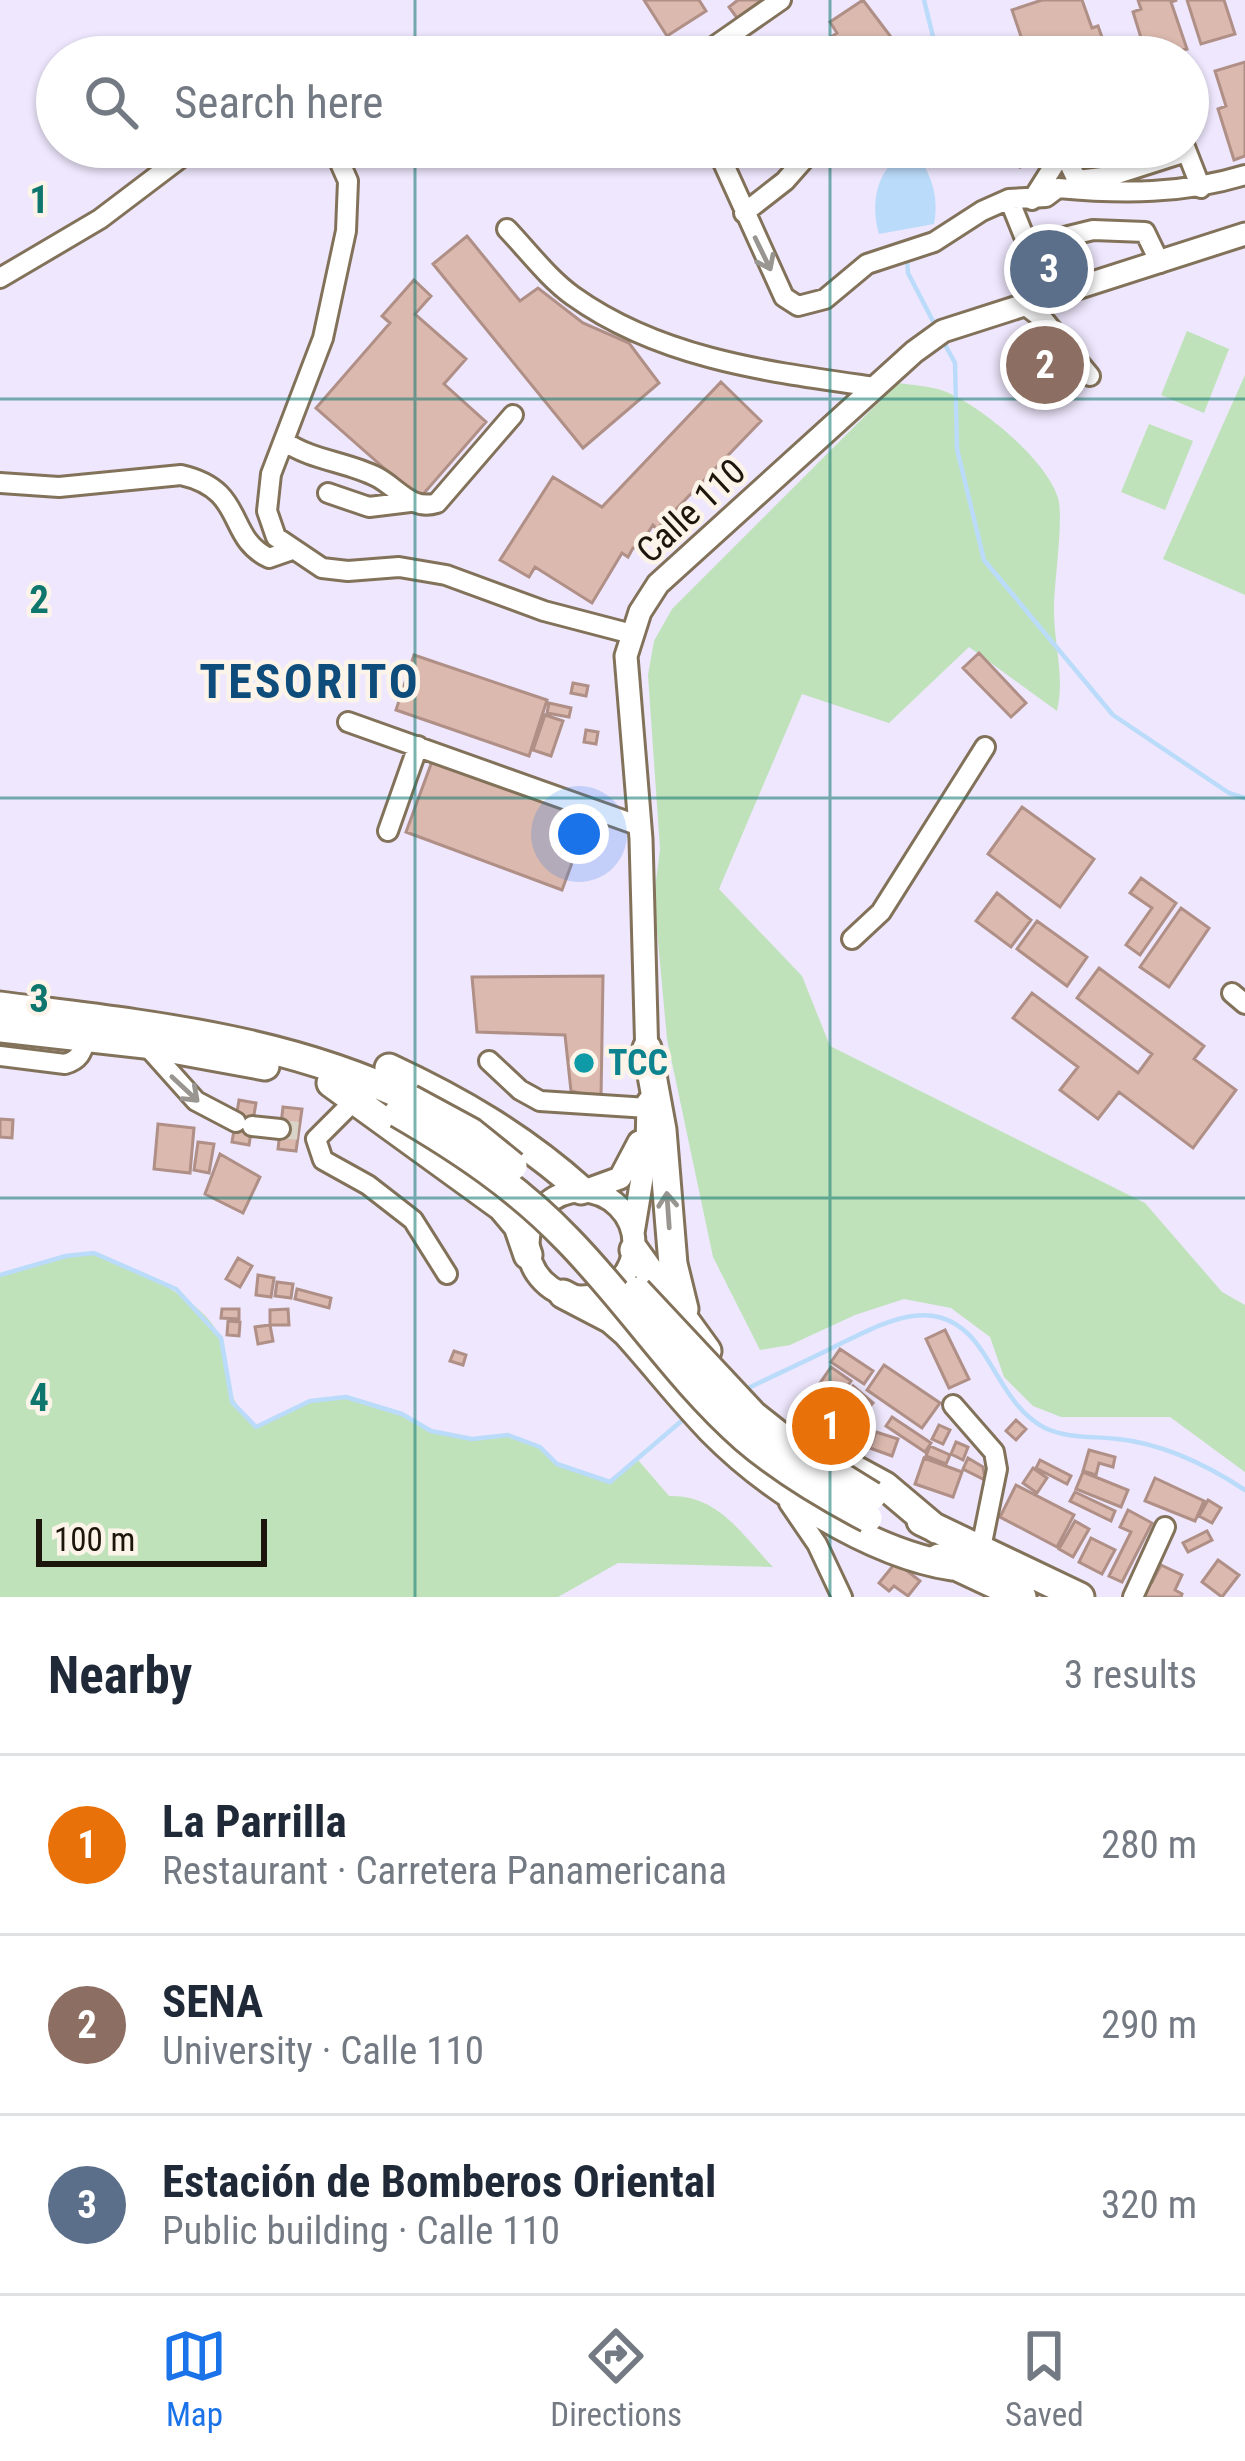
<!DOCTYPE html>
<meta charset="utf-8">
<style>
body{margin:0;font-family:"Roboto Condensed",sans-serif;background:#f6f6f7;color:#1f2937}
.scale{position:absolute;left:36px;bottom:30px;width:231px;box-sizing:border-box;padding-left:12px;border:6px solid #1c150c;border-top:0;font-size:33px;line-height:42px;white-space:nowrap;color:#1c150c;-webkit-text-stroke:9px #fcf4e9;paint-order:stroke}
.you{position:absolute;left:579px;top:834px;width:42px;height:42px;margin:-30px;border:9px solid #fff;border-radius:50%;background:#1a73e8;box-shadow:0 0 0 18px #1a73e833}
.badge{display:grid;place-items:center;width:78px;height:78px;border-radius:50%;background:#1a73e8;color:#fff;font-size:39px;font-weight:700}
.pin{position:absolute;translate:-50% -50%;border:6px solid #fff;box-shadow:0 3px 12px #0006}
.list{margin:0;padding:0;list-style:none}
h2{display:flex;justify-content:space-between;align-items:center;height:156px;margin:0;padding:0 48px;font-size:51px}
h2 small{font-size:39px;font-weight:400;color:#747a83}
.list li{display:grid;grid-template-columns:78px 1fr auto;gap:36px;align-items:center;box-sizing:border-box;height:180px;padding:0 48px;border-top:3px solid #e0e1e3}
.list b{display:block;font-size:45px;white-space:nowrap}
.list p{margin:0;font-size:39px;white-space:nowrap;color:#747a83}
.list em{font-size:39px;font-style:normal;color:#747a83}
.icon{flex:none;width:66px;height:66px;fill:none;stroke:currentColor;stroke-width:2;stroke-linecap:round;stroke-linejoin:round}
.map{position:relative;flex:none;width:1245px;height:1597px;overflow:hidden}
.search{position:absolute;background:#fff;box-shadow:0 3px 9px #0004;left:36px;right:36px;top:36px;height:132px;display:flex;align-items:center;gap:30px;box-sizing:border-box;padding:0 42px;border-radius:66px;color:#747a83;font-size:45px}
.sheet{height:696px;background:#fff}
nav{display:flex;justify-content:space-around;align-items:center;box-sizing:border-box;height:168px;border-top:3px solid #e0e1e3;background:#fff;font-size:33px;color:#747a83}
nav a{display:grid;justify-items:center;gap:6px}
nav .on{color:#1a73e8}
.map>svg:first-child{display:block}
.industrial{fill:#eee7fd;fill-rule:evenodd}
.green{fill:#bfe2bb}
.water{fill:#bbdbfa}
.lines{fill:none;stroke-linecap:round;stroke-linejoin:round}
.stream{stroke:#bbdbfa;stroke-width:4.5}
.building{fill:#dbb9af;stroke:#af8f86;stroke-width:3}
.minor-tunnel{stroke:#dad3c8;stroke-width:18;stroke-dasharray:18 9;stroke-linecap:butt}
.minor-casing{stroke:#83725a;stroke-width:24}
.major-casing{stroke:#83725a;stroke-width:27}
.highway-casing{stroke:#83725a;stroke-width:33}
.minor{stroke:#fff;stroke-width:18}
.major{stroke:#fff;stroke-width:21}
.highway{stroke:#fff;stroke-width:27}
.highway-bridge-casing{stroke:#83725a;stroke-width:33;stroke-linecap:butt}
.highway-bridge{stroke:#fff;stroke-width:27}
.oneway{stroke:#999692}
.grid{fill:none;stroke:#0f766e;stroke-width:3;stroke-opacity:0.55}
.culture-dot{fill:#0f9aa8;stroke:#fcf4e9;stroke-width:4.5}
.labels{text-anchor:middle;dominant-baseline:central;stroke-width:9;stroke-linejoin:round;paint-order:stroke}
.street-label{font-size:36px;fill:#1c150c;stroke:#fcf4e9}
.culture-label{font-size:36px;font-weight:bold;fill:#0d838f;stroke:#fcf4e9;text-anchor:start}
.district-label{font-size:48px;font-weight:bold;letter-spacing:3px;fill:#0e4c7c;stroke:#fcf4e9}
.grid-label{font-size:39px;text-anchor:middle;font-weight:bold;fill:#0f766e;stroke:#fcf4e9;stroke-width:9;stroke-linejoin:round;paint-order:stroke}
</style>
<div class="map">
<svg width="1245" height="1597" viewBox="0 0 1245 1597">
<rect width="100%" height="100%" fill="#fcf4e9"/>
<!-- industrial -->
<path class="industrial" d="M0 0H1245V1597H546L668 1496 639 1461 610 1482 557 1464 540 1447 508 1435 472 1439 431 1431 402 1414 310 1401 256 1427 232 1402 224 1363 147 1277 94 1253 66 1256 0 1275ZM57 57H1188V147H57Z"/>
<!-- green -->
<path class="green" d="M1187 331 1229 349 1204 413 1161 395Z
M1245 375V595L1163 559Z
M898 383C912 385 930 386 944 391 980 405 1047 460 1058 498 1064 519 1054 582 1054 610 1054 646 1065 676 1057 711L969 647 889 723 802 694 719 889 802 976 830 1046 1145 1203 1222 1292 1245 1305V1472L1170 1417H1061L1033 1406 1004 1377 990 1337 951 1308 904 1299 855 1315 790 1345 760 1350 713 1257 667 1039 654 897 660 849 648 675 654 641 672 609Z
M1149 424 1193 441 1165 510 1121 492Z
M94 1253C133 1268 210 1300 222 1343 234 1387 220 1390 256 1427L310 1401 346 1397 402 1414 431 1431 472 1439 508 1435 540 1447 558 1464 610 1482 638 1460 669 1496C719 1495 740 1533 773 1567L618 1563 558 1597H0V1275L66 1256Z"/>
<!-- water -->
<path class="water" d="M915 154C932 172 939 199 934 224L879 234C869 202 878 157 915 154Z"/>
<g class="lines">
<!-- stream -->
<path class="stream" d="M924 0 938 57
M907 259 908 273 935 325
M943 341 955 363 957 449 984 560 1113 715 1229 793 1245 798
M0 1275 66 1256 94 1253 176 1289 221 1338 232 1402 256 1427 310 1401 346 1397 402 1414 431 1431 472 1439 508 1435 540 1447 557 1464 610 1482 685 1418
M744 1390C775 1375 806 1361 836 1346 887 1321 942 1289 982 1351 1001 1379 1014 1412 1045 1428 1068 1439 1094 1436 1118 1439 1165 1444 1207 1465 1245 1490"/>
</g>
<!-- building -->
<path class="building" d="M644 0H699L706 11 667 36Z
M738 0H762L737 18 729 7Z
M863 0 894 41 871 57H840L828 39 837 33 830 22Z
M1042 0H1082L1092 28 1098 26 1109 57H1028L1012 10Z
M1138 0H1177L1171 2 1187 49 1147 57 1133 12 1141 9Z
M1187 0H1224L1235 34 1201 44Z
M1245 62V156L1234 160 1218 109 1226 106 1215 71Z
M750 147H789L761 164Z
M1013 147H1029L1035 162 1020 167Z
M467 236 520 301 538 288 583 323 629 343 659 383 583 448 433 264Z
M1079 246 1087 269 1018 291 1011 269Z
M414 280 431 296 415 314 466 359 444 384 486 422 419 499 316 408 390 323 382 316Z
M721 382 761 421 657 529 653 525 638 548H633L628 557 622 553 592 603 535 567 529 577 500 560 553 477 602 507Z
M979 653 1026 703 1011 717 963 668Z
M414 655 547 700 529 756 396 710Z
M573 683 588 686 586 696 571 693Z
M549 703 571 708 569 717 547 713Z
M545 715 563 721 551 756 533 750Z
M586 730 598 732 596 744 584 742Z
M434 756 590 814 562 890 406 832Z
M1022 807 1094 859 1060 907 988 854Z
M1141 878 1176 903 1140 955 1126 945 1152 908 1130 893Z
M997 893 1031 920 1011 947 976 921Z
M1181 908 1209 928 1169 987 1140 967Z
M1037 921 1087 957 1067 986 1017 949Z
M1099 968 1204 1046 1194 1059 1236 1090 1193 1148 1119 1092 1098 1119 1060 1090 1078 1067 1013 1018 1032 993 1138 1073 1152 1054 1077 998Z
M603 976 601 1098 571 1091 565 1035 477 1032 472 977Z
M239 1100 256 1103 249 1145 232 1142Z
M283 1107 302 1109 296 1151 278 1149Z
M0 1119 13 1120 12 1138 0 1137Z
M158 1124 194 1128 190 1173 154 1169Z
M198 1142 214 1144 209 1173 194 1170Z
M220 1154 260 1177 243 1213 205 1194Z
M238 1258 252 1266 240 1287 226 1279Z
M258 1275 274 1278 271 1297 256 1295Z
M277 1282 293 1284 291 1298 275 1296Z
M297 1289 331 1298 329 1308 295 1299Z
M222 1309H239V1319L221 1318Z
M288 1309 289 1325H270V1310Z
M228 1321 240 1322 239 1336 227 1335Z
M270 1325 273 1341 258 1344 255 1327Z
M945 1330 969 1379 949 1388 926 1339Z
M840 1349 873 1371 864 1384 831 1362Z
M454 1351 466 1355 463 1365 450 1361Z
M884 1365 940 1403 922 1428 867 1390Z
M831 1367 851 1381 838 1401 818 1386Z
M853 1386 873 1403 864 1413 845 1396Z
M816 1390 830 1400 821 1413 807 1403Z
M892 1417 931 1443 925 1452 886 1426Z
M1016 1420 1026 1429 1016 1440 1006 1431Z
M939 1425 950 1430 943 1444 932 1439Z
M876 1432 898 1439 892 1456 870 1448Z
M956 1442 968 1447 963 1460 951 1454Z
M930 1446 950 1455 946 1464 926 1456Z
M1089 1450 1115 1457 1113 1467 1099 1463 1096 1475 1083 1471Z
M924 1458 962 1472 953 1497 915 1484Z
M968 1458 983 1467 985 1480 963 1469Z
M1040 1460 1071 1476 1067 1484 1036 1468Z
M1033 1468 1047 1478 1037 1493 1023 1483Z
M1083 1472 1128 1490 1121 1507 1076 1489Z
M1155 1478 1204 1501 1195 1521 1145 1501Z
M1016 1485 1074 1515 1057 1547 1000 1517Z
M1075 1492 1115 1511 1111 1521 1070 1501Z
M1208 1500 1221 1508 1212 1523 1199 1516Z
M1128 1510 1152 1523 1122 1582 1109 1576 1131 1532 1120 1527Z
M1075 1521 1089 1529 1073 1557 1059 1549Z
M1207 1531 1212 1540 1188 1552 1183 1543Z
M1091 1538 1115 1550 1102 1574 1079 1562Z
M1218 1560 1239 1575 1222 1597 1202 1582Z
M896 1562 920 1581 908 1596 894 1586 889 1591 879 1583Z
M1161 1565 1182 1575 1175 1590 1182 1594 1181 1597H1138L1147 1579 1152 1582Z"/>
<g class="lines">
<!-- minor-tunnel -->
<path class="minor-tunnel" d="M280 1129 299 1131"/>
<!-- minor casing -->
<g class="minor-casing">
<path id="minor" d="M699 57 781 0
M333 147 348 181 346 231 323 338 271 474 267 511 276 537 322 568 348 571 399 567 446 575 544 611 632 634
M716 147 784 297 798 306 825 299 867 264 934 242 982 211 1009 199 1046 197 1058 188C1123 194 1183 194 1245 175
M1067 147 1063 151 1077 180 1111 176 1186 152
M1185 147 1201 188
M1009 199 1028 246 1093 230 1145 232 1160 263
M1032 200 1063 151
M744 213 785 181 815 147
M507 229C528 251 548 278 573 296 661 359 770 372 875 387
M0 278 100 219 195 147
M1026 306 1043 319 1090 376
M284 441C310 460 348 462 377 477 398 488 411 511 437 503L513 415
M0 483 59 487 181 475C247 490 225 537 269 558L292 550
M328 493 369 507 410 502
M348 722 640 826
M388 831 418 746
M852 939 881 912 985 747
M1232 993 1245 1004
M145 1044 196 1101 236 1122
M0 1056 65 1064C79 1060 82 1053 86 1039
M489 1061 520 1090 540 1101 648 1108
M353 1102 316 1139 323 1160 368 1185 413 1220 447 1274
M252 1126 280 1129
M953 1405 994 1452 997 1469 981 1548
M789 1503 817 1544 842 1597
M1133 1597 1165 1527"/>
</g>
<!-- major casing -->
<g class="major-casing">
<path id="major" d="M647 1059 641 839 626 656 640 612 658 584 914 352 943 331 1245 234
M587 1190 620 1178 639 1142
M528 1244a53 53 0 1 1 106 0a53 53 0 1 1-106 0Z
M633 1233 647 1148 648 1102"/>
</g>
<!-- highway casing -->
<g class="highway-casing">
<path id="highway" d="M0 1006C139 1024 282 1037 410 1099
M0 1028 145 1044 265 1066
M647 1048 662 1130 673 1264 684 1309
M389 1068C460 1101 523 1138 581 1190
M331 1083 502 1207 518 1226 528 1255
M634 1250 707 1351
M563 1294 611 1319 626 1332C655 1364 682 1399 712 1430 770 1489 870 1553 952 1566
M826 1454 885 1486 936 1529
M921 1521 1080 1597
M939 1558 1022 1597"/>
</g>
<!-- minor -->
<use href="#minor" class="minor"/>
<!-- major -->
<use href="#major" class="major"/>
<!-- highway -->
<use href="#highway" class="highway"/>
<!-- highway-bridge casing -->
<g class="highway-bridge-casing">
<path id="highway-bridge" d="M410 1099 471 1132 513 1166
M398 1113C460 1149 517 1187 567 1239 629 1302 678 1379 745 1438 782 1470 824 1495 868 1518
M637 1291 753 1415 796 1449 872 1496"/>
</g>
<!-- highway-bridge -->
<use href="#highway-bridge" class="highway-bridge"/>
</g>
<!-- one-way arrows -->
<defs><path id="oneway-shaft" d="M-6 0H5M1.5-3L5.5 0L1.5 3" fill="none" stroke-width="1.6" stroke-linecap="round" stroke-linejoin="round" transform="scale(3)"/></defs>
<g class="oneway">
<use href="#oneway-shaft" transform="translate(763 254) rotate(64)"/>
<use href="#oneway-shaft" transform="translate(185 1089) rotate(43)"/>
<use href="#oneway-shaft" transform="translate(668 1210) rotate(-94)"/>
</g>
<!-- grid -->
<path class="grid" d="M415 0V57M830 0V57M415 147V1597M830 147V1597M0 399H1245M0 798H1245M0 1198H1245"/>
<!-- markers -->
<circle class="culture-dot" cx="584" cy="1063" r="12"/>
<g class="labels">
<!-- street labels -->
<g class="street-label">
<text transform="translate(691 511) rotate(-43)">Calle 110</text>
</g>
<!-- culture labels -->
<g class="culture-label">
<text x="608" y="1063">TCC</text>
</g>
<!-- district labels -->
<g class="district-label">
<text x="310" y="681">TESORITO</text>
</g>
</g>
<g class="grid-label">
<text x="39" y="213">1</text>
<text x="39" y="613">2</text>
<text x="39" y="1012">3</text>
<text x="39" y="1411">4</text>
</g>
</svg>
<div class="scale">100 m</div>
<div class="you"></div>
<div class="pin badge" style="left:831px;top:1426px;background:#e8710a">1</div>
<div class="pin badge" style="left:1045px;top:365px;background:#8d6e63">2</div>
<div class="pin badge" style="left:1049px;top:269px;background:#5c6f8a">3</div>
<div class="search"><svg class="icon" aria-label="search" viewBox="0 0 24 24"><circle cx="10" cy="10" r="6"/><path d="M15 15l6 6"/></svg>Search here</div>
</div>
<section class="sheet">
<h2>Nearby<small>3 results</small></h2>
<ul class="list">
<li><span class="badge" style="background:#e8710a">1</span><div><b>La Parrilla</b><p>Restaurant · Carretera Panamericana</p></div><em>280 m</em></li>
<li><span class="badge" style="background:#8d6e63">2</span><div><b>SENA</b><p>University · Calle 110</p></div><em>290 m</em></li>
<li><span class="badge" style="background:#5c6f8a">3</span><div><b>Estación de Bomberos Oriental</b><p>Public building · Calle 110</p></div><em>320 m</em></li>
</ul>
</section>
<nav>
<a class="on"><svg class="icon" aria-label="map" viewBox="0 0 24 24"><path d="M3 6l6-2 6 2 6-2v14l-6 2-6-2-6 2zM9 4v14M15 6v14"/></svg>Map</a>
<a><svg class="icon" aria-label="directions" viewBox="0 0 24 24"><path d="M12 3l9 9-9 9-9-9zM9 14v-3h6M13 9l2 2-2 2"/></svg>Directions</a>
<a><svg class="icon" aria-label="saved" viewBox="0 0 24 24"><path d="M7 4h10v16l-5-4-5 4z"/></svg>Saved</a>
</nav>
